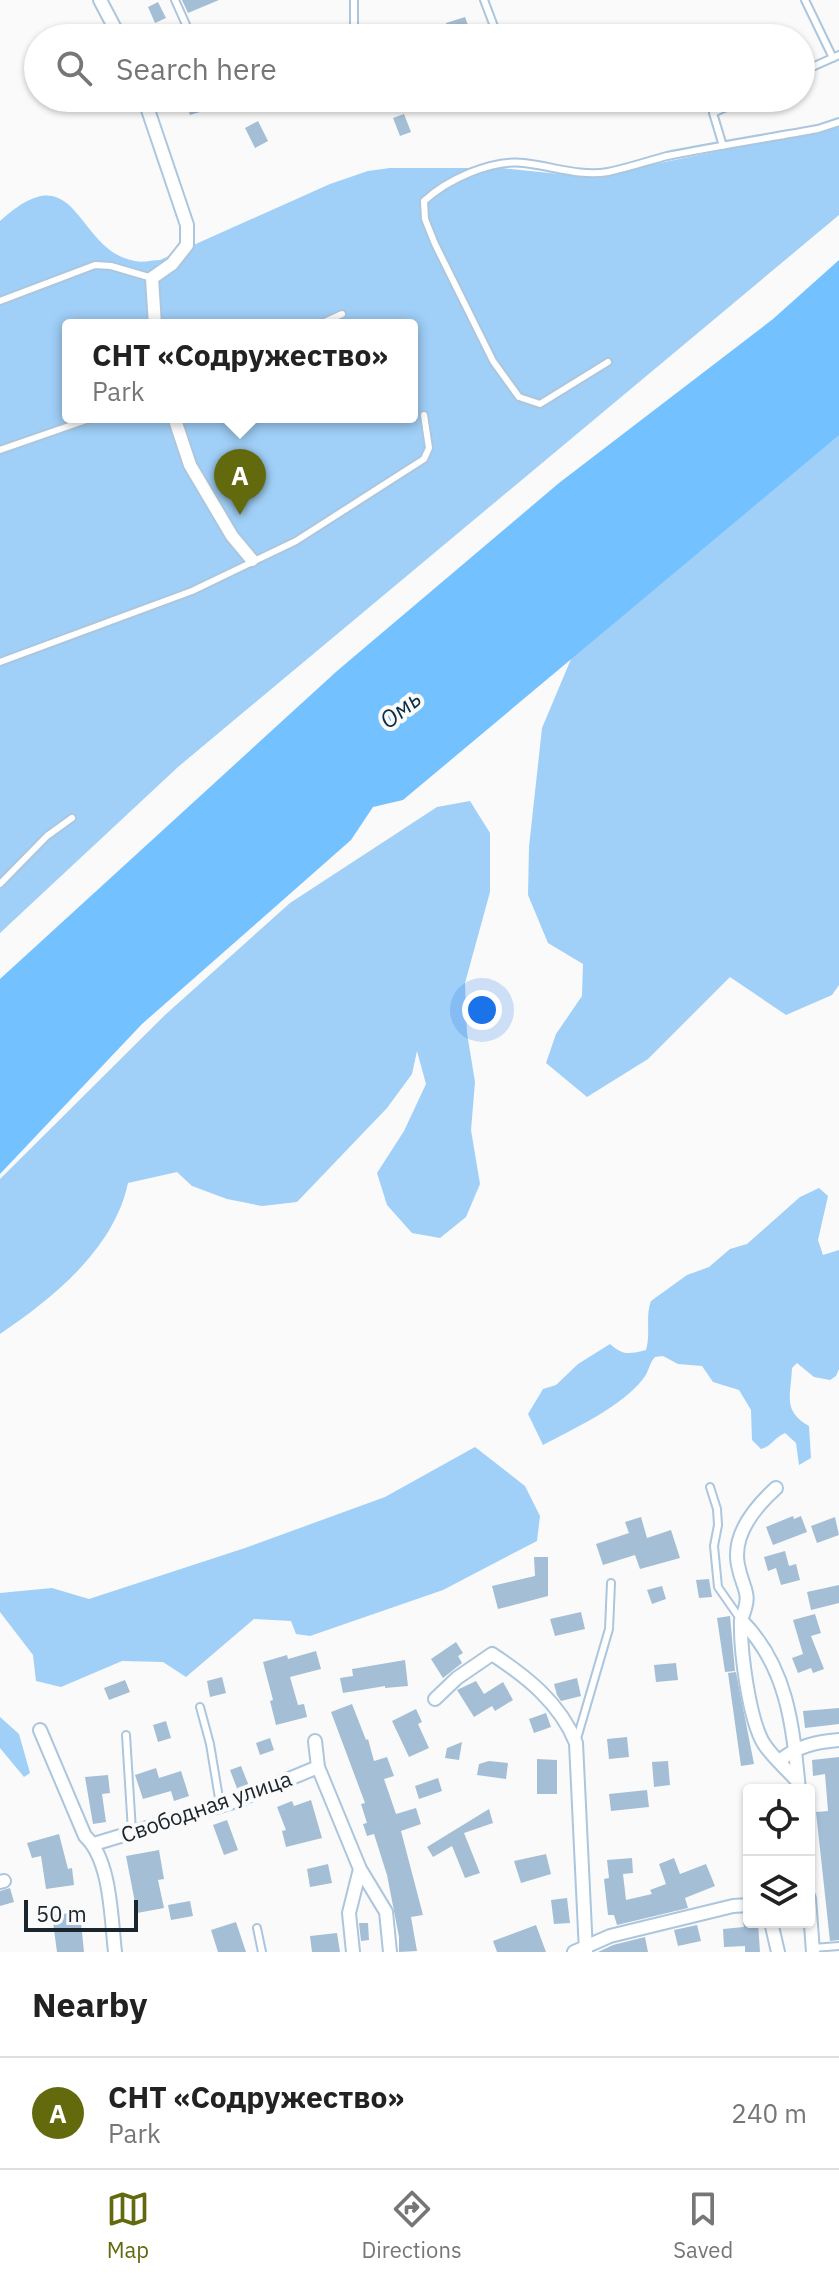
<!DOCTYPE html>
<meta charset="utf-8">
<style>
body{margin:0;font-family:"IBM Plex Sans",sans-serif;background:#f2f2f2;color:#222}
.controls{position:absolute;right:24px;bottom:24px;display:grid;overflow:hidden;border-radius:8px;box-shadow:0 2px 6px #0004}
.controls button{width:72px;height:72px;display:grid;place-items:center;padding:0;border:0;border-bottom:2px solid #e0e0e0;background:#fff;color:#222;font:40px sans-serif}
.scale{position:absolute;left:24px;bottom:20px;width:114px;box-sizing:border-box;padding-left:8px;border:4px solid #1b252d;border-top:0;font-size:22px;line-height:28px;white-space:nowrap;color:#1b252d;-webkit-text-stroke:6px #fafafa;paint-order:stroke}
.you{position:absolute;left:482px;top:1010px;width:28px;height:28px;margin:-20px;border:6px solid #fff;border-radius:50%;background:#1a73e8;box-shadow:0 0 0 12px #1a73e833}
.badge{display:grid;place-items:center;width:52px;height:52px;border-radius:50%;background:#636a0d;color:#fff;font-size:26px;font-weight:700}
.pin{position:absolute;translate:-50% -66px;filter:drop-shadow(0 2px 4px #0008)}
.pin::after{content:'';position:absolute;top:42px;width:28px;height:24px;background:inherit;clip-path:polygon(0 0,100% 0,50% 100%)}
.popup{position:absolute;left:62px;top:319px;width:356px;height:104px;box-sizing:border-box;display:grid;place-content:center;border-radius:8px;background:#fff;filter:drop-shadow(0 2px 6px #0005);font-size:26px;white-space:nowrap;color:#767676}
.popup b{font-size:30px;color:#222}
.popup::after{content:'';position:absolute;left:50%;top:100%;margin-left:-16px;border:16px solid transparent;border-top-color:#fff}
.list{margin:0;padding:0;list-style:none}
h2{display:flex;justify-content:space-between;align-items:center;height:104px;margin:0;padding:0 32px;font-size:34px}
h2 small{font-size:26px;font-weight:400;color:#767676}
.list li{display:grid;grid-template-columns:52px 1fr auto;gap:24px;align-items:center;box-sizing:border-box;height:112px;padding:0 32px;border-top:2px solid #e0e0e0}
.list b{display:block;font-size:30px;white-space:nowrap}
.list p{margin:0;font-size:26px;white-space:nowrap;color:#767676}
.list em{font-size:26px;font-style:normal;color:#767676}
.icon{flex:none;width:44px;height:44px;fill:none;stroke:currentColor;stroke-width:2;stroke-linecap:round;stroke-linejoin:round}
.map{position:relative;flex:none;width:839px;height:1952px;overflow:hidden}
.search{position:absolute;background:#fff;box-shadow:0 2px 6px #0004;left:24px;right:24px;top:24px;height:88px;display:flex;align-items:center;gap:20px;box-sizing:border-box;padding:0 28px;border-radius:44px;color:#767676;font-size:30px}
.sheet{height:216px;background:#fff}
nav{display:flex;justify-content:space-around;align-items:center;box-sizing:border-box;height:112px;border-top:2px solid #e0e0e0;background:#fff;font-size:22px;color:#767676}
nav a{display:grid;justify-items:center;gap:4px}
nav .on{color:#636a0d}
.map>svg:first-child{display:block}
.green{fill:#a0cff7;fill-rule:evenodd}
.water{fill:#74c1ff}
.building{fill:#a4bed5}
.lines{fill:none;stroke-linecap:round;stroke-linejoin:round}
.service-casing{stroke:#abc6dd;stroke-width:10}
.minor-casing{stroke:#abc6dd;stroke-width:16}
.service{stroke:#fff;stroke-width:6}
.minor{stroke:#fff;stroke-width:12}
.labels{text-anchor:middle;dominant-baseline:central;stroke-width:8;stroke-linejoin:round;paint-order:stroke}
.street-label{font-size:22px;fill:#1b252d;stroke:#fafafa}
.water-label{font-size:24px;font-style:italic;fill:#0b2d45;stroke:#fafafa}
</style>
<div class="map">
<svg width="839" height="1952" viewBox="0 0 839 1952">
<rect width="100%" height="100%" fill="#fafafa"/>
<!-- green -->
<path class="green" d="M839 127V215L178 767 0 933V221C79 149 74 251 135 261 143 263 153 260 160 260L330 184 368 171 390 168H501L579 176 600 175ZM68 325H412V417H68Z
M839 418V985L832 995 786 1015 730 977 648 1059 587 1097 546 1063 556 1034 582 996 583 964 548 943 528 895 529 847 542 728 587 621Z
M470 801 490 833V892L465 983 467 1033 475 1082 471 1130 480 1184 466 1217 440 1238 412 1233 387 1205 377 1173 404 1131 426 1084 417 1051 412 1074 387 1108 297 1202 262 1206 227 1199 192 1186 177 1172 128 1183C114 1249 53 1298 0 1334V1179L165 1015 290 903 437 807Z
M819 1188 828 1196 818 1240 823 1255 839 1250V1369L836 1376 830 1380 814 1377 797 1363 792 1368C791 1395 782 1411 809 1426L811 1458 799 1465 796 1443 785 1433C775 1437 772 1446 761 1449L752 1440 751 1410 739 1390 713 1382 702 1366 678 1364 663 1356 655 1357C649 1363 649 1372 643 1379 621 1407 575 1428 543 1445L528 1414 543 1389 556 1385 578 1364 610 1344C623 1356 630 1354 646 1350 651 1334 645 1316 651 1301L687 1275 709 1267 730 1249 747 1244 800 1197Z
M475 1447 525 1486 540 1516 537 1541 443 1590 310 1636 296 1634 291 1621 254 1619 186 1677 163 1662 122 1661 61 1687 36 1681 33 1655 0 1612V1593L52 1588 89 1599 245 1548 385 1497Z
M0 1717 19 1734 30 1773 24 1777 0 1748Z"/>
<!-- water -->
<path class="water" d="M839 260V435L403 800 373 807 351 840 142 1024 0 1174V979L337 671 559 483 773 319Z"/>
<!-- building -->
<path class="building" d="M182 0H219L188 13Z
M158 2 166 18 155 23 148 7Z
M465 17 469 28 450 34 446 23Z
M185 98H199L203 111 190 115Z
M404 114 411 132 400 136 393 118Z
M258 121 268 141 255 148 245 128Z
M793 1516 794 1519 801 1516 807 1532 773 1545 766 1527Z
M641 1517 647 1538 671 1530 680 1558 640 1569 635 1555 603 1565 596 1544 629 1533 625 1522Z
M835 1517 839 1535 817 1543 811 1526Z
M785 1551 789 1566 796 1564 800 1580 781 1585 776 1568 768 1571 764 1557Z
M534 1557H548V1596L498 1609 492 1586 535 1576Z
M709 1579 712 1597 699 1598 696 1580Z
M839 1585V1603L811 1610 807 1592Z
M662 1586 666 1599 652 1604 647 1590Z
M581 1612 585 1629 555 1636 550 1619Z
M815 1614 821 1633 811 1636 824 1669 813 1673 811 1668 798 1673 792 1658 803 1654 793 1620Z
M730 1616 735 1671 725 1672 717 1618Z
M456 1642 463 1653 458 1656 462 1663 443 1678 431 1659Z
M316 1651 321 1669 290 1677 298 1705 304 1704 307 1717 276 1725 270 1701 273 1700 263 1662 287 1655 288 1659Z
M405 1660 408 1686 385 1688V1686L343 1693 340 1678 353 1676 352 1669Z
M676 1663 678 1680 656 1682 654 1665Z
M736 1672 754 1764 741 1766 728 1673Z
M222 1677 226 1693 210 1697 207 1681Z
M577 1678 581 1696 561 1701 557 1695 554 1684Z
M125 1680 130 1692 109 1700 104 1688Z
M476 1681 484 1694 503 1682 513 1700 495 1711 492 1706 474 1717 457 1690Z
M352 1704 366 1740 368 1739 374 1761 387 1757 394 1776 384 1779 396 1814 416 1808 421 1824 401 1831 423 1915 411 1917 417 1951 399 1952V1937L387 1875 374 1834 367 1836 363 1824 367 1823 361 1804 365 1803 331 1712Z
M839 1708V1724L805 1728 803 1711Z
M416 1709 422 1722 418 1724 429 1748 409 1757 392 1721Z
M546 1713 551 1727 534 1733 529 1719Z
M166 1721 171 1738 158 1742 153 1725Z
M627 1737 629 1757 609 1759 607 1739Z
M270 1738 274 1750 260 1755 256 1743Z
M462 1742 459 1760 445 1758 447 1748Z
M839 1757V1940L830 1941 816 1812 828 1811 825 1774 813 1776 812 1760Z
M537 1759 557 1760V1794H537Z
M489 1761 508 1763 506 1779 477 1775 479 1764Z
M668 1761 670 1785 654 1787 652 1762Z
M241 1766 249 1786 238 1791 230 1770Z
M156 1768 159 1778 181 1771 189 1796 174 1801 171 1791 143 1799 135 1775Z
M108 1775 110 1793 102 1794 106 1822 93 1824 85 1777Z
M438 1778 442 1791 419 1799 415 1786Z
M647 1790 649 1807 611 1811 609 1794Z
M311 1800 322 1838 286 1847 282 1831 286 1830 277 1807 292 1801 294 1806Z
M489 1809 493 1823 464 1833 480 1873 465 1878 452 1846 433 1857 427 1847Z
M227 1820 238 1850 224 1855 213 1825Z
M59 1834 68 1869 72 1868 74 1885 46 1889 41 1856 32 1858 27 1843Z
M159 1850 164 1879 158 1880 164 1908 137 1913 126 1856Z
M546 1854 551 1874 521 1883 514 1861Z
M632 1858 633 1873 623 1874 626 1900 652 1894 650 1890 666 1884 659 1864 674 1858 680 1874 706 1864 715 1886 685 1898 688 1908 617 1925 614 1915H608L604 1879 609 1878 607 1860Z
M328 1864 332 1883 310 1887 307 1869Z
M10 1888 14 1902 0 1906V1891Z
M567 1898 570 1923 554 1924 551 1900Z
M190 1901 193 1916 171 1920 168 1905Z
M80 1912 84 1952H57L52 1915Z
M236 1922 246 1952H218L211 1930Z
M743 1922H758L760 1952H745V1946L724 1947 723 1929 744 1927Z
M359 1923H368L369 1940 361 1941Z
M536 1925 546 1952H497L493 1941Z
M697 1925 701 1941 678 1946 674 1930Z
M337 1933 340 1952H312L310 1936Z
M645 1937 648 1952H598L613 1945Z"/>
<g class="lines">
<!-- service casing -->
<g class="service-casing">
<path id="service" d="M175 0 192 38
M484 0 495 29
M805 0 833 58
M354 38V0
M801 72 839 55
M219 98 220 102
M723 146 713 113 746 98
M0 301 95 265 111 266 152 278
M318 325 342 314
M608 362 540 404 519 397 493 361 435 244 425 219 424 201C447 180 491 159 524 163 552 166 580 177 608 172 628 168 648 161 667 156 717 146 768 138 818 129L839 122
M0 450 95 417
M0 662 192 591 296 541 424 459 429 448 424 415
M0 884 47 836 72 818
M710 1487 717 1509 718 1525 714 1546 718 1587 741 1620
M200 1707 210 1744 220 1804
M126 1735 132 1831
M576 1742 609 1629 611 1583
M257 1928 262 1952
M813 1948 839 1946"/>
</g>
<!-- minor casing -->
<g class="minor-casing">
<path id="minor" d="M100 0 120 38
M144 98 187 225V245L172 264 152 278 155 325
M174 417 190 465 232 536 252 560
M776 1488C755 1507 732 1535 738 1565 743 1592 753 1591 741 1620 788 1667 793 1727 799 1790
M741 1620C740 1650 749 1720 764 1744 773 1758 788 1770 798 1782
M435 1699 457 1678 492 1654C527 1677 560 1703 576 1743L586 1952
M40 1730 85 1836C111 1860 111 1918 115 1952
M315 1741 318 1767 360 1869 349 1913 353 1952
M779 1761C798 1746 815 1742 839 1740
M94 1844 236 1801 318 1767
M360 1869 386 1912 390 1952
M0 1882 4 1881
M809 1898 813 1952
M771 1922 778 1952
M574 1952 610 1936 733 1906 749 1905"/>
</g>
<!-- service -->
<use href="#service" class="service"/>
<!-- minor -->
<use href="#minor" class="minor"/>
</g>
<g class="labels">
<!-- street labels -->
<g class="street-label">
<text transform="translate(206 1806) rotate(-19)">Свободная улица</text>
</g>
<!-- water labels -->
<g class="water-label">
<text transform="translate(400 709) rotate(-39)">Омь</text>
</g>
</g>
</svg>
<div class="controls">
<button><svg class="icon" aria-label="locate" viewBox="0 0 24 24"><circle cx="12" cy="12" r="6"/><path d="M12 2v4M12 18v4M2 12h4M18 12h4"/></svg></button>
<button><svg class="icon" aria-label="layers" viewBox="0 0 24 24"><path d="M12 4l9 5-9 5-9-5zM3 14l9 5 9-5"/></svg></button>
</div>
<div class="scale">50 m</div>
<div class="you"></div>
<div class="pin badge" style="left:240px;top:515px">A</div>
<div class="popup"><b>СНТ «Содружество»</b>Park</div>
<div class="search"><svg class="icon" aria-label="search" viewBox="0 0 24 24"><circle cx="10" cy="10" r="6"/><path d="M15 15l6 6"/></svg>Search here</div>
</div>
<section class="sheet">
<h2>Nearby<small></small></h2>
<ul class="list">
<li><span class="badge">A</span><div><b>СНТ «Содружество»</b><p>Park</p></div><em>240 m</em></li>
</ul>
</section>
<nav>
<a class="on"><svg class="icon" aria-label="map" viewBox="0 0 24 24"><path d="M3 6l6-2 6 2 6-2v14l-6 2-6-2-6 2zM9 4v14M15 6v14"/></svg>Map</a>
<a><svg class="icon" aria-label="directions" viewBox="0 0 24 24"><path d="M12 3l9 9-9 9-9-9zM9 14v-3h6M13 9l2 2-2 2"/></svg>Directions</a>
<a><svg class="icon" aria-label="saved" viewBox="0 0 24 24"><path d="M7 4h10v16l-5-4-5 4z"/></svg>Saved</a>
</nav>
